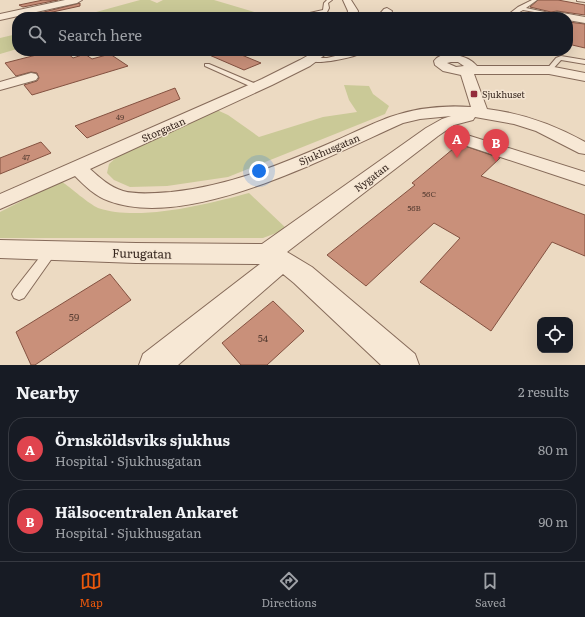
<!DOCTYPE html>
<meta charset="utf-8">
<style>
body{margin:0;font-family:Literata,serif;background:#20242c;color:#f1f3f6}
.controls{position:absolute;right:12px;bottom:12px;display:grid;overflow:hidden;border-radius:8px;box-shadow:0 4px 16px #0002}
.controls button{width:36px;height:36px;display:grid;place-items:center;padding:0;border:0;border-bottom:1px solid #363941;background:#171b24;color:#f1f3f6;font:20px sans-serif}
.you{position:absolute;left:259px;top:171px;width:14px;height:14px;margin:-10px;border:3px solid #fff;border-radius:50%;background:#1a73e8;box-shadow:0 0 0 6px #1a73e833}
.badge{display:grid;place-items:center;width:26px;height:26px;border-radius:50%;background:#ea580c;color:#fff;font-size:13px;font-weight:700}
.pin{position:absolute;translate:-50% -33px;filter:drop-shadow(0 1px 2px #0008)}
.pin::after{content:'';position:absolute;top:21px;width:14px;height:12px;background:inherit;clip-path:polygon(0 0,100% 0,50% 100%)}
.list{margin:0;padding:0;list-style:none}
h2{display:flex;justify-content:space-between;align-items:center;height:52px;margin:0;padding:0 16px;font-size:17px}
h2 small{font-size:13px;font-weight:400;color:#9ea1a6}
.list li{display:grid;grid-template-columns:26px 1fr auto;gap:12px;align-items:center;box-sizing:border-box;height:64px;margin:0 8px 8px;padding:0 8px;border:1px solid #363941;border-radius:16px}
.list b{display:block;font-size:15px;white-space:nowrap}
.list p{margin:0;font-size:13px;white-space:nowrap;color:#9ea1a6}
.list em{font-size:13px;font-style:normal;color:#9ea1a6}
.icon{flex:none;width:22px;height:22px;fill:none;stroke:currentColor;stroke-width:2;stroke-linecap:round;stroke-linejoin:round}
.map{position:relative;flex:none;width:585px;height:365px;overflow:hidden}
.search{position:absolute;background:#171b24;box-shadow:0 4px 16px #0002;left:12px;right:12px;top:12px;height:44px;display:flex;align-items:center;gap:10px;box-sizing:border-box;padding:0 14px;border-radius:16px;color:#9ea1a6;font-size:15px}
.sheet{height:196px;background:#171b24}
nav{display:flex;justify-content:space-around;align-items:center;box-sizing:border-box;height:56px;border-top:1px solid #363941;background:#171b24;font-size:11px;color:#9ea1a6}
nav a{display:grid;justify-items:center;gap:2px}
nav .on{color:#ea580c}
.map>svg:first-child{display:block}
.green{fill:#cac997}
.building{fill:#c9907a;stroke:#845241}
.lines{fill:none;stroke-linecap:round;stroke-linejoin:round}
.service-casing{stroke:#866b5a;stroke-width:2}
.minor-casing{stroke:#866b5a;stroke-width:2}
.service{fill:#f7e8d5;fill-rule:evenodd}
.minor{fill:#f7e8d5;fill-rule:evenodd}
.poi-dot{fill:#932c3b;stroke:#f4e5d2;stroke-width:1.5}
.labels{text-anchor:middle;dominant-baseline:central;stroke-width:3;stroke-linejoin:round;paint-order:stroke}
.number-label{font-size:8px;fill:#5b4035}
.far-poi-label{font-size:9px;fill:#36261e;stroke:#f4e5d2;text-anchor:start}
.street-label{font-size:10px;fill:#36261e;stroke:#f4e5d2}
.near-number-label{font-size:10px;fill:#5b4035}
.near-street-label{font-size:12px;fill:#36261e;stroke:#f4e5d2}
</style>
<div class="map">
<svg width="585" height="365" viewBox="0 0 585 365">
<rect width="100%" height="100%" fill="#ecdac2"/>
<!-- green -->
<path class="green" d="M140 0H150L157 3 163 0H214L271 17H78Z
M17 34V49L0 54V38Z
M344 85 369 86 373 94 389 106 385 114 228 177 167 186 130 187 114 180 107 173 109 164 118 156 217 110 228 115 259 137 323 117 357 112 349 100Z
M61 181C71 188 89 204 98 208 139 222 208 204 249 193L287 229 263 238H0V212Z"/>
<!-- building -->
<path class="building" d="M43 0H58L23 7 19 5Z
M538 0H558L585 5V15L557 11 551 12 530 7Z
M80 3V6L39 15 36 14Z
M568 22 585 24V48L568 44Z
M52 51H65L73 58 85 54 92 59 110 54 128 66 32 95 24 85 37 81 39 78 37 73 31 72 16 76 5 63Z
M208 51H232L261 63 244 70 207 54Z
M175 88 180 99 87 138 75 126Z
M41 142 51 153 0 174V158Z
M459 144 500 158 481 176 585 215V256L552 242 491 331 420 282 460 238 434 223 366 286 327 255 415 185 412 183Z
M110 274 131 300 35 365H31L16 332Z
M273 301 304 331 267 365H241L222 343Z"/>
<g class="lines">
<!-- service casing -->
<g class="service-casing">
<path id="service" d="M327 0H332L328 3 329 8 327 12 302 17H292L323 10 324 3Z
M532 0H537L526 8 559 15 557 16 523 10 511 17H505L518 7Z
M577 0H585V2L577 1Z
M356 51H366C357 57 316 66 307 60L310 58H327Z
M561 56 585 60V64L561 60 551 71H547L546 70 556 58Z
M205 64H209L261 86 260 88H254L205 66Z
M51 246 55 248 57 251 55 254 24 298 19 300 14 298 12 294 14 290 47 248Z"/>
</g>
<!-- minor casing -->
<g class="minor-casing">
<path id="minor" d="M65 0H82L77 3 0 20V14Z
M343 0H351L358 11 357 17H347L348 11Z
M387 8 392 11 390 17H377L384 9Z
M557 12 585 17V23L568 20V17H544L545 15Z
M316 51H330L310 66 272 85 90 169C100 178 110 187 123 191 137 195 156 193 171 192 229 186 282 164 335 141 353 133 371 124 390 117 415 108 445 105 471 107L461 75 443 71 435 65 434 61C442 49 469 55 477 66H549L585 73V81L549 74H474L487 109C521 113 555 125 585 142V154L579 153 536 131 514 124 475 117 473 120 454 125 438 136 287 252 312 267 415 354 419 365H381L294 283 283 274 178 365H139L143 354 260 264 136 263 0 258V240L136 243 262 244 426 128 442 119 451 116 420 119 403 123C329 156 189 231 109 201 95 196 85 186 75 176L0 209V194L262 79 300 60ZM451 62H458L464 66 456 67 447 63Z
M31 73 36 74 38 77 36 80 0 90V82Z
M467 135 585 172V185L461 144 458 140 461 136Z"/>
</g>
<!-- service -->
<use href="#service" class="service"/>
<!-- minor -->
<use href="#minor" class="minor"/>
</g>
<!-- markers -->
<rect class="poi-dot" x="470" y="90" width="8" height="8" rx="2"/>
<g class="labels">
<!-- number labels -->
<g class="number-label">
<text x="120" y="116">49</text>
<text x="26" y="156">47</text>
<text x="429" y="193">56C</text>
<text x="414" y="207">56B</text>
</g>
<!-- far-poi labels -->
<g class="far-poi-label">
<text x="482" y="94">Sjukhuset</text>
</g>
<!-- street labels -->
<g class="street-label">
<text transform="translate(163 129) rotate(-24)">Storgatan</text>
<text transform="translate(329 149) rotate(-23)">Sjukhusgatan</text>
<text transform="translate(371 177) rotate(-37)">Nygatan</text>
</g>
<!-- near-number labels -->
<g class="near-number-label">
<text x="74" y="316">59</text>
<text x="263" y="337">54</text>
</g>
<!-- near-street labels -->
<g class="near-street-label">
<text transform="translate(142 253) rotate(1)">Furugatan</text>
</g>
</g>
</svg>
<div class="controls">
<button><svg class="icon" aria-label="locate" viewBox="0 0 24 24"><circle cx="12" cy="12" r="6"/><path d="M12 2v4M12 18v4M2 12h4M18 12h4"/></svg></button>
</div>
<div class="you"></div>
<div class="pin badge" style="left:457px;top:158px;background:#e0444e">A</div>
<div class="pin badge" style="left:496px;top:162px;background:#e0444e">B</div>
<div class="search"><svg class="icon" aria-label="search" viewBox="0 0 24 24"><circle cx="10" cy="10" r="6"/><path d="M15 15l6 6"/></svg>Search here</div>
</div>
<section class="sheet">
<h2>Nearby<small>2 results</small></h2>
<ul class="list">
<li><span class="badge" style="background:#e0444e">A</span><div><b>Örnsköldsviks sjukhus</b><p>Hospital · Sjukhusgatan</p></div><em>80 m</em></li>
<li><span class="badge" style="background:#e0444e">B</span><div><b>Hälsocentralen Ankaret</b><p>Hospital · Sjukhusgatan</p></div><em>90 m</em></li>
</ul>
</section>
<nav>
<a class="on"><svg class="icon" aria-label="map" viewBox="0 0 24 24"><path d="M3 6l6-2 6 2 6-2v14l-6 2-6-2-6 2zM9 4v14M15 6v14"/></svg>Map</a>
<a><svg class="icon" aria-label="directions" viewBox="0 0 24 24"><path d="M12 3l9 9-9 9-9-9zM9 14v-3h6M13 9l2 2-2 2"/></svg>Directions</a>
<a><svg class="icon" aria-label="saved" viewBox="0 0 24 24"><path d="M7 4h10v16l-5-4-5 4z"/></svg>Saved</a>
</nav>
